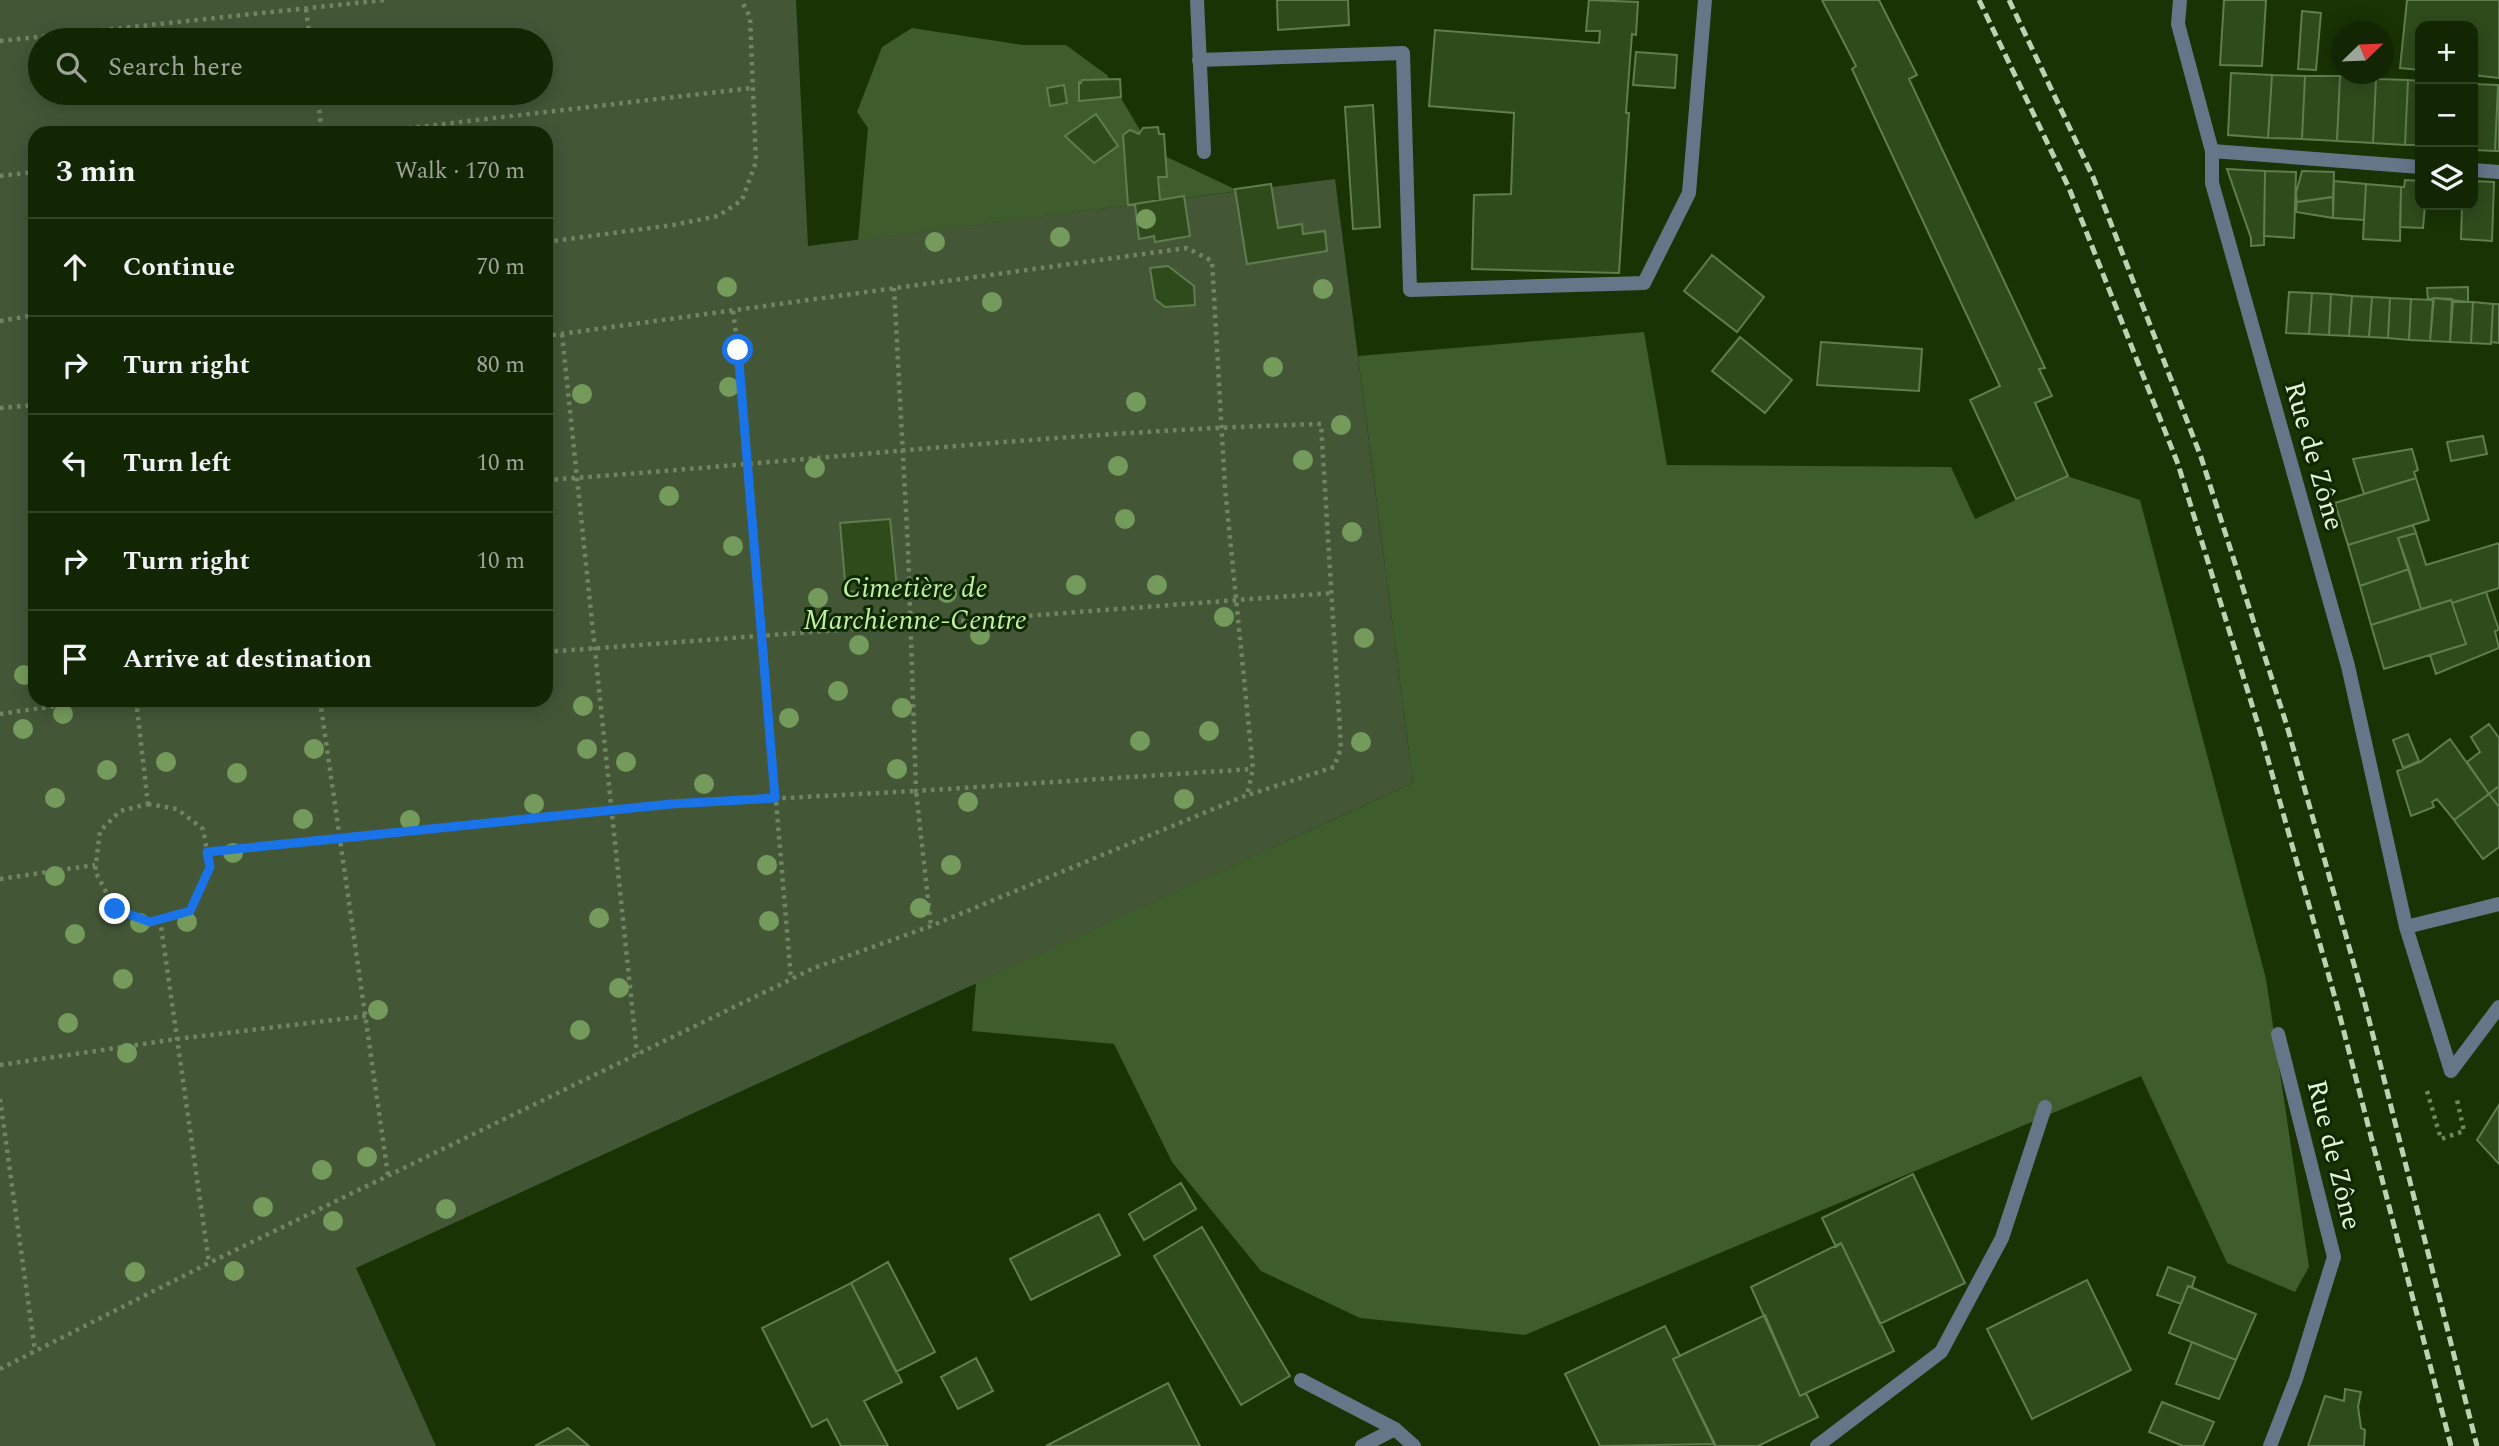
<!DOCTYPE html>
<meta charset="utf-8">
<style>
body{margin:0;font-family:Spectral,serif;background:#1c2e0d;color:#f1f3f6}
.controls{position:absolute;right:21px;top:21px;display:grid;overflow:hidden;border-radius:14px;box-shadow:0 4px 18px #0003}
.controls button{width:63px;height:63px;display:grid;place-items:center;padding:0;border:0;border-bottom:2px solid #324325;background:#132603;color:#f1f3f6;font:35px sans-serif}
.compass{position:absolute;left:2331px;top:21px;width:63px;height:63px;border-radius:50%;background:#132603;box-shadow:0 4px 18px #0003;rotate:67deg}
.stop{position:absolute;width:21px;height:21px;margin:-16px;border:5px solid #1a73e8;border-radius:50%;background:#fff}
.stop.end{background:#1a73e8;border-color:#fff;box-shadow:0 2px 7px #0008}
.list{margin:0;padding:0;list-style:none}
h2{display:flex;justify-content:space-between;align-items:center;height:91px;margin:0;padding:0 28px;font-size:30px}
h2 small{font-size:23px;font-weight:400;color:#9da59a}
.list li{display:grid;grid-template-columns:46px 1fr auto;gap:21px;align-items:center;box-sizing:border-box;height:98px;padding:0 28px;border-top:2px solid #324325}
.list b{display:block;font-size:26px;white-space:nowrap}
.list em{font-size:23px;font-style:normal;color:#9da59a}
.icon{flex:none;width:38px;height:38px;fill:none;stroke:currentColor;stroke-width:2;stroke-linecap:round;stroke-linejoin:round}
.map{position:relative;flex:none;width:2499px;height:1446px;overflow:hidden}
.search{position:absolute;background:#132603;box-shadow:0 4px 18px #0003;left:28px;top:28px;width:525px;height:77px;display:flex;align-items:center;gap:18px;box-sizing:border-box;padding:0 24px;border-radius:38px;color:#9da59a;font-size:26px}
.panel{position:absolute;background:#132603;box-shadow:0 4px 18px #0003;left:28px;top:126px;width:525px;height:581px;border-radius:21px}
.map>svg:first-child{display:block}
.green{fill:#435737;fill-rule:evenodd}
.forest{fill:#3f5c2c}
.building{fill:#2f4b1c;stroke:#5f7d4e;stroke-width:2}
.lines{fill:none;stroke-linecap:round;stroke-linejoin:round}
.path{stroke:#708660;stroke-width:4.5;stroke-dasharray:3.5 5;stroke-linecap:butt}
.service{stroke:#667689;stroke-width:14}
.minor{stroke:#667689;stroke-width:14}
.rail{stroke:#bed1b3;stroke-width:5;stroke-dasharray:10 5;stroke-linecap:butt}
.tree{fill:#759b5c}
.route{stroke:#1a73e8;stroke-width:9}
.labels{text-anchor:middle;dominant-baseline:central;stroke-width:6;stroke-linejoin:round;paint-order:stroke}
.street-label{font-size:28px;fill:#e3f4da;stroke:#0f2800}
.park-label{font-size:28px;font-style:italic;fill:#c0f0a4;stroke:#0f2800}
</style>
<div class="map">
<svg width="2499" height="1446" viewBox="0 0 2499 1446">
<rect width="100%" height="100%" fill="#193304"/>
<!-- green -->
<path class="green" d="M0 0H796L808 246 1335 179 1413 783 356 1268 436 1446H0ZM40 40H541V93H40ZM35 133H546V700H35Z"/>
<!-- forest -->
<path class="forest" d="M912 28 1023 45H1066L1107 75 1152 150 1239 191 858 240 868 128 857 112 882 47Z
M1644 332 1667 465 1951 467 1975 519 2067 476 2140 500 2266 979 2309 1267 2295 1292 2227 1263 2141 1076 1525 1335 1360 1318 1261 1271 1172 1162 1114 1044 972 1031 976 983 1413 783 1358 356Z"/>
<!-- building -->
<path class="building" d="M1277 0H1348L1349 25 1278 30Z
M1589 0 1638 2 1636 35 1632 34 1626 113H1629L1619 273 1472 269 1474 195 1511 194 1514 113 1429 106 1435 30 1599 43 1600 31H1586Z
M1822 0H1879L1917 75 1909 79 2045 368 2039 369 2052 396 2035 403 2068 476 2016 499 1970 400 2000 386 1852 69 1856 66Z
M2224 0H2266L2262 66 2220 65Z
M2407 0H2499V78L2473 75V26H2420V70L2400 68Z
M2302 11 2321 13 2316 70 2298 69Z
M1636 52 1677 55 1675 88 1633 85Z
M2231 73 2272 75 2268 138 2228 135Z
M2272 75 2305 76 2302 139 2268 138Z
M2305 76H2340L2337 141 2302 139Z
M2340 76 2376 79 2373 143 2337 141Z
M1120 79 1121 97 1079 101V82L1081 83 1082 80Z
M2376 79 2408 80 2405 145 2373 143Z
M2408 80 2420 81V145H2405Z
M2473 84 2498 85 2495 151 2473 150Z
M1064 85 1067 103 1050 106 1047 88Z
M2498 85H2499V151H2495Z
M1373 105 1380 227 1353 229 1345 107Z
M1096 114 1118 146 1094 163 1065 136Z
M1158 127 1159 134H1164L1167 177H1158L1160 200 1128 205 1123 135 1130 130 1139 134 1143 128Z
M2227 169 2265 171 2264 245 2251 246V238Z
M2265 171 2296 172 2294 238 2264 236Z
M2302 171 2334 172 2333 197 2297 202 2296 193Z
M2405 180 2420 181V205H2425L2423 228 2400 227 2401 187H2404Z
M2334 181 2366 184 2364 220 2333 218Z
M2473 181 2494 182 2492 241 2461 239 2462 205H2473Z
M1271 184 1278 228 1302 224 1303 234 1325 231 1327 251 1247 264 1235 189Z
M2366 184 2401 187 2400 241 2363 239Z
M1184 196 1190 236 1155 242 1154 236 1139 239 1135 204Z
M2333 197V218L2296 212 2297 202Z
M1712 255 1764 297 1737 332 1684 291Z
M1168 266 1194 286 1195 305 1165 307 1155 299 1150 268Z
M2468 287V302L2434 298 2428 300 2427 288Z
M2289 292 2312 293 2309 334 2286 333Z
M2312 293 2331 294 2329 335 2309 334Z
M2331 294 2352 296 2349 336 2329 335Z
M2352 296 2372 297 2369 337 2349 336Z
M2372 297 2390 298 2388 338 2369 337Z
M2390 298 2411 299 2409 340 2388 338Z
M2434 298 2452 299 2450 342 2430 341Z
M2411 299 2433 300 2430 341 2409 340Z
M2453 302H2473L2471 343 2450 342Z
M2473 302 2493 304 2491 344 2471 343Z
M2493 304H2499V343L2491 342Z
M1740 337 1792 380 1765 413 1712 371Z
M1821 342 1922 349 1919 391 1817 385Z
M2483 436 2487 454 2451 461 2447 442Z
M2412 449 2418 470 2414 472 2416 478 2364 494 2353 459Z
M2416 478 2429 520 2348 545 2335 503Z
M890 519 897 588 846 592 840 523Z
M2413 525 2416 533 2398 538 2409 569 2360 586 2348 545Z
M2416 533 2426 565 2499 543V588L2452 603 2451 600 2421 609 2398 538Z
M2409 569 2421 609 2371 625 2360 586Z
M2486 592 2499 630 2495 631 2499 648 2436 674 2430 655 2466 644 2452 603Z
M2451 600 2466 644 2384 669 2371 625Z
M2489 724 2499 738V786L2489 794 2467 762 2480 752 2471 737Z
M2408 734 2419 761 2403 768 2393 740Z
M2450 739 2489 794 2454 820 2437 799 2432 802 2434 807 2411 816 2397 771 2420 762Z
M2499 786V807L2489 794Z
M2489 794 2499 807V847L2483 859 2454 820Z
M2499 1105V1164L2477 1140Z
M1913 1174 1965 1283 1880 1324 1841 1243 1836 1247 1822 1218Z
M1181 1183 1196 1209 1144 1240 1129 1214Z
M1099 1214 1120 1255 1031 1300 1010 1259Z
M1202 1227 1290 1376 1241 1405 1154 1256Z
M1841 1243 1894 1351 1800 1396 1751 1287Z
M888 1262 935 1352 896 1372 851 1283Z
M2168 1267 2195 1277 2192 1287 2188 1286 2181 1304 2157 1295Z
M2087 1280 2131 1370 2032 1419 1987 1329Z
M851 1283 902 1382 864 1401 888 1446H841L827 1419 812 1427 762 1328Z
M2188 1286 2256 1314 2236 1360 2169 1333Z
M1765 1315 1800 1396 1806 1393 1818 1417 1758 1446H1715L1673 1359Z
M1665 1326 1680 1356 1673 1359 1715 1444 1600 1446 1565 1374Z
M2192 1342 2236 1360 2219 1399 2176 1384Z
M976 1358 993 1391 958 1409 941 1377Z
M1168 1383 1200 1446H1046Z
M2345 1389 2361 1392 2358 1407 2361 1428 2365 1430 2364 1446H2308L2325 1396 2344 1401Z
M2162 1402 2214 1422 2203 1446H2183L2149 1432Z
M568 1428 589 1446H535Z"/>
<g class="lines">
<!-- path -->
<path class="path" d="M306 9 310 40
M0 41 384 0
M317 93 322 133
M366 133 752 88
M0 176 35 172
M546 242 673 225 718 216 742 200 756 162 750 17 741 0
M894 288 908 548 916 791 1253 769
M733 311 738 350 791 979
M0 321 35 315
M562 334 637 1054
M0 408 35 405
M546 480C805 462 1062 431 1321 424L1341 748 1334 767 1248 795
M546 652 1331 593
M136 700 148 804
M320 700 388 1175
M0 714 97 700
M148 804 177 809 203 829 210 867 189 911 150 922 115 909 95 871 100 831 120 811Z
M207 852 671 804 916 791 931 926
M0 879 95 865
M160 919 209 1263
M0 1065 177 1039 366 1016
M2427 1091 2441 1139 2464 1131 2457 1100
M0 1099 35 1351
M0 1369 209 1263 814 968 931 926 1247 795 1253 769 1225 488 1212 261 1187 248 546 336"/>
<!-- service -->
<path class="service" d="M1199 60 1403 53 1410 290 1644 283 1689 193 1705 0
M1301 1380 1395 1429 1414 1446
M1362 1446 1395 1429
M1817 1446 1941 1352 2002 1238 2045 1107"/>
<!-- minor -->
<path class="minor" d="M1197 0 1204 152
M2180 0 2178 24 2212 151V183L2348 666 2406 927 2451 1071
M2212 151 2420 167
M2473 170 2499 172
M2406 927 2499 904
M2451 1071 2499 1007
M2270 1446 2296 1379 2334 1257 2278 1034"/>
<!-- rail -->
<path class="rail" d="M1979 0 2069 188 2178 464 2260 731 2337 1005 2451 1446
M2009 0 2093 177 2201 457 2287 726 2364 1000 2477 1446"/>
</g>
<!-- trees -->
<g class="tree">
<circle cx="1146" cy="219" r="10"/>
<circle cx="1060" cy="237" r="10"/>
<circle cx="935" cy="242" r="10"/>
<circle cx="727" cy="287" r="10"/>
<circle cx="1323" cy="289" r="10"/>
<circle cx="992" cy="302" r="10"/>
<circle cx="1273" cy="367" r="10"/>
<circle cx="729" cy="387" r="10"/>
<circle cx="582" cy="394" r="10"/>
<circle cx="1136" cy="402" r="10"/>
<circle cx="1341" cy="425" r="10"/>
<circle cx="1303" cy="460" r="10"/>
<circle cx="1118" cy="466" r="10"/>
<circle cx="815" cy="468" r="10"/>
<circle cx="669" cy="496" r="10"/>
<circle cx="1125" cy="519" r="10"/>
<circle cx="1352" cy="532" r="10"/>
<circle cx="733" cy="546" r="10"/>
<circle cx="1076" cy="585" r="10"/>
<circle cx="1157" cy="585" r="10"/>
<circle cx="947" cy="593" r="10"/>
<circle cx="818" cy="598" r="10"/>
<circle cx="1224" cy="617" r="10"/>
<circle cx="980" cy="635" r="10"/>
<circle cx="1364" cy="638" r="10"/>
<circle cx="859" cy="645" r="10"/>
<circle cx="24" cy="675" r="10"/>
<circle cx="838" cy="691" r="10"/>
<circle cx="583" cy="706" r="10"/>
<circle cx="902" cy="708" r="10"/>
<circle cx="63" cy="714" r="10"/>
<circle cx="789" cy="718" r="10"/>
<circle cx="23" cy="729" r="10"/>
<circle cx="1209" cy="731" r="10"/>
<circle cx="1140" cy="741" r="10"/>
<circle cx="1361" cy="742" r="10"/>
<circle cx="314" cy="749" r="10"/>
<circle cx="587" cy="749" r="10"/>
<circle cx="166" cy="762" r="10"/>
<circle cx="626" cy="762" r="10"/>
<circle cx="897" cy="769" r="10"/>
<circle cx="107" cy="770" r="10"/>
<circle cx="237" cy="773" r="10"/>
<circle cx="704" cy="784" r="10"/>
<circle cx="55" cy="798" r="10"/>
<circle cx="1184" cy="799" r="10"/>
<circle cx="968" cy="802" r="10"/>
<circle cx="534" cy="804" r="10"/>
<circle cx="303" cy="819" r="10"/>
<circle cx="410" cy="820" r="10"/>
<circle cx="233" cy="853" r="10"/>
<circle cx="767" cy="865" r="10"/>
<circle cx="951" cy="865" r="10"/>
<circle cx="55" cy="876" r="10"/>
<circle cx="920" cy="908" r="10"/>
<circle cx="599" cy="918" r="10"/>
<circle cx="769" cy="921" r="10"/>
<circle cx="187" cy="922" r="10"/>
<circle cx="140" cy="923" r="10"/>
<circle cx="75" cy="934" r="10"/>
<circle cx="123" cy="979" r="10"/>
<circle cx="619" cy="988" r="10"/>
<circle cx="378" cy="1010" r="10"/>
<circle cx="68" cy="1023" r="10"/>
<circle cx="580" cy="1030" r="10"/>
<circle cx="127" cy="1053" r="10"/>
<circle cx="367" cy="1157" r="10"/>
<circle cx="322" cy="1170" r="10"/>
<circle cx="263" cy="1207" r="10"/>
<circle cx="446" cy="1209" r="10"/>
<circle cx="333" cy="1221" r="10"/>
<circle cx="234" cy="1271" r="10"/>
<circle cx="135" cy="1272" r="10"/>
</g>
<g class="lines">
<!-- route -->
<path class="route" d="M115 909 150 922 190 911 210 867 207 852 671 804 775 798 738 350"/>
</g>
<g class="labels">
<!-- street labels -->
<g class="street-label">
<text transform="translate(2314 456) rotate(74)">Rue de Zône</text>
<text transform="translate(2334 1155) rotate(76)">Rue de Zône</text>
</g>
<!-- park labels -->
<g class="park-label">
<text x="915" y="588">Cimetière de<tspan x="915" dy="32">Marchienne-Centre</tspan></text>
</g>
</g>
</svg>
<div class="controls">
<button>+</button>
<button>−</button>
<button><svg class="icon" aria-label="layers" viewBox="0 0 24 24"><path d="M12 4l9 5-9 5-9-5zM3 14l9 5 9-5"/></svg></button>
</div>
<svg class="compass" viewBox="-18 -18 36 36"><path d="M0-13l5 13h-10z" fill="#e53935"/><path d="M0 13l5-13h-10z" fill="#9da59a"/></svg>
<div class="stop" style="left:738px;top:350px"></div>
<div class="stop end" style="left:115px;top:909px"></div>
<div class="search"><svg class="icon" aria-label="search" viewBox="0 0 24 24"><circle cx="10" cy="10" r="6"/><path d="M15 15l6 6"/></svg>Search here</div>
<section class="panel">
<h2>3 min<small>Walk · 170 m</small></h2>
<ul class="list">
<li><svg class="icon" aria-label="ahead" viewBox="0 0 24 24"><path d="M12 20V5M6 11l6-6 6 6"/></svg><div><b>Continue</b></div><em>70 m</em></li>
<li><svg class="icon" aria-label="right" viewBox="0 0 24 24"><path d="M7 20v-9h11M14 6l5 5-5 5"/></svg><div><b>Turn right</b></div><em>80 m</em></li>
<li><svg class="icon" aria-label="left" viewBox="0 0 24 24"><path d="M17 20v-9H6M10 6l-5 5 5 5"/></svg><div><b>Turn left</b></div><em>10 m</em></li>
<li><svg class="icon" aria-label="right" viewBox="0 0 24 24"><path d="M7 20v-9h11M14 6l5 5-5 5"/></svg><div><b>Turn right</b></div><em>10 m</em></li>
<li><svg class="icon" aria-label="arrive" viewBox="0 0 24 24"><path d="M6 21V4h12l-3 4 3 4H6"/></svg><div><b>Arrive at destination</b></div></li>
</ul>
</section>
</div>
